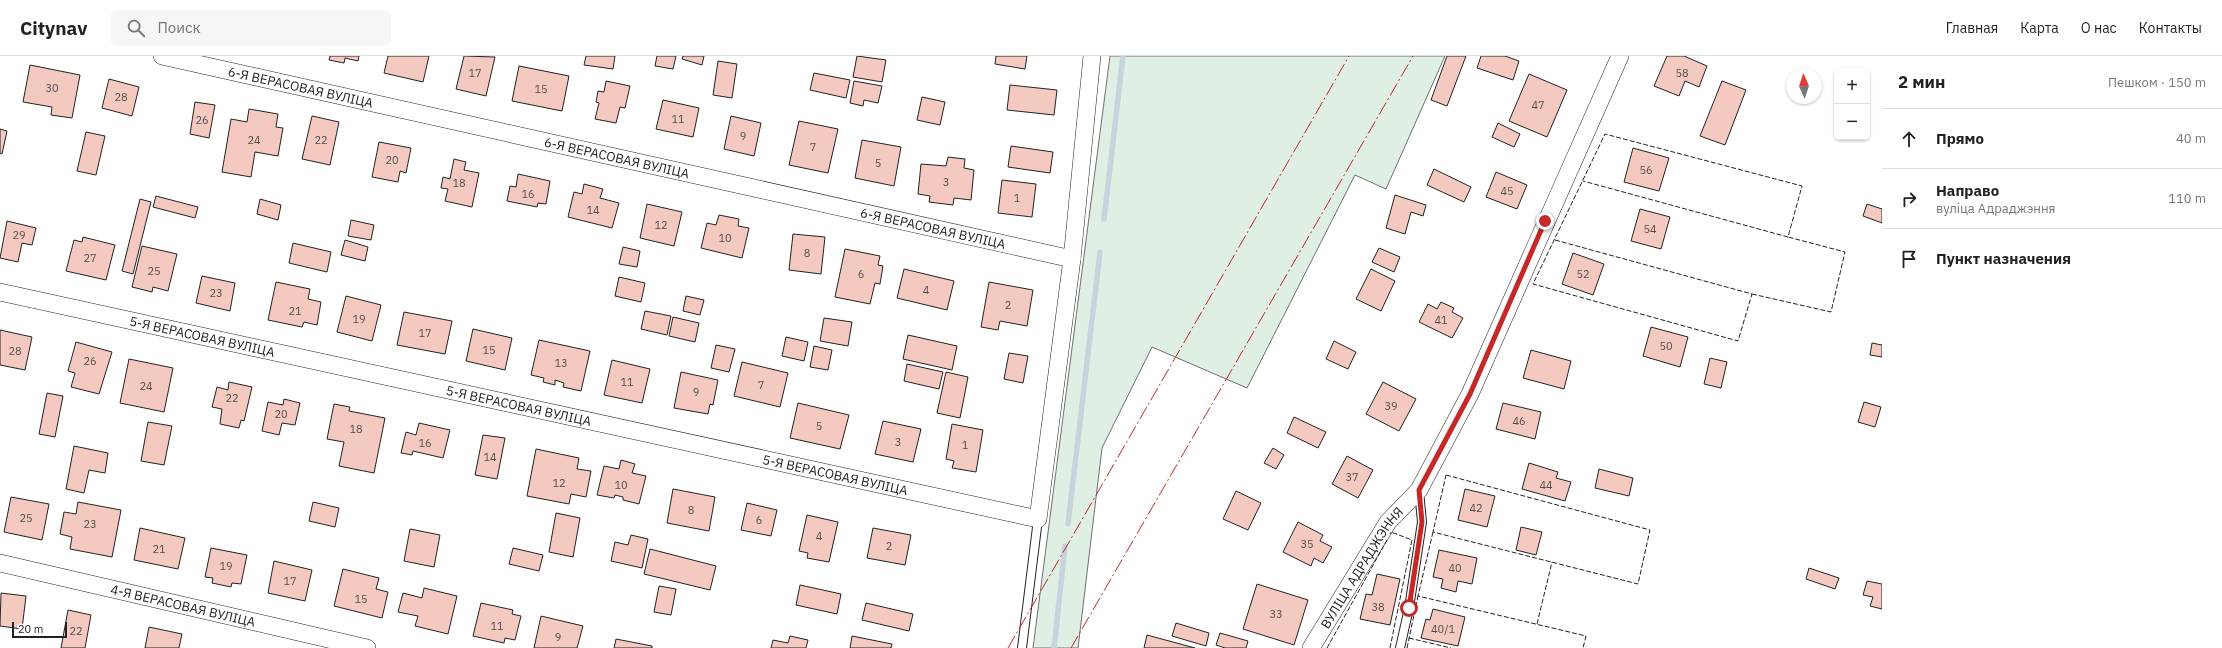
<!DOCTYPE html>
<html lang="ru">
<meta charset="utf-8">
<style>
body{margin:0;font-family:"IBM Plex Sans",sans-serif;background:#f6f6f6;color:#222}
.controls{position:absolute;right:12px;top:12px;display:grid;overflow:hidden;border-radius:6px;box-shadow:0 1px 3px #0004}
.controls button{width:36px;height:36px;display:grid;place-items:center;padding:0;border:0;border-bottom:1px solid #e0e0e0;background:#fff;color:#222;font:20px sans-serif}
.compass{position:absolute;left:1786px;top:12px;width:36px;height:36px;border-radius:50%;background:#fff;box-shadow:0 1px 3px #0004;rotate:357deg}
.scale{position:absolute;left:12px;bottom:10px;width:55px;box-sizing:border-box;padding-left:4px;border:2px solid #222;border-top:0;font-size:11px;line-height:14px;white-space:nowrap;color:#222;-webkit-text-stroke:3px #fff;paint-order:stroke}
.stop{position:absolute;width:12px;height:12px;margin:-9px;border:3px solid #c62828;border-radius:50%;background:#fff}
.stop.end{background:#c62828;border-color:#fff;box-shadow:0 1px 4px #0008}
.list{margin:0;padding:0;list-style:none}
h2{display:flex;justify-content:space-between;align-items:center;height:52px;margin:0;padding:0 16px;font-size:17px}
h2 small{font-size:13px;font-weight:400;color:#767676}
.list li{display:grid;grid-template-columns:26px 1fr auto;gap:12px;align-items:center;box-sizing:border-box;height:60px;padding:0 16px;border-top:1px solid #e0e0e0}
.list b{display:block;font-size:15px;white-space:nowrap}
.list p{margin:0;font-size:13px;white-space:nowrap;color:#767676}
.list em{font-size:13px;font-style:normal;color:#767676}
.icon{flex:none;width:22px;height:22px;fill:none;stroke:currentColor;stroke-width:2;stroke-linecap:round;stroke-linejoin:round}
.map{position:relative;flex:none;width:1882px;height:592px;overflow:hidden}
header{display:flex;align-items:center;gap:24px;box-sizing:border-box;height:56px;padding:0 20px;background:#fff;border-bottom:1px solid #e0e0e0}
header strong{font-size:19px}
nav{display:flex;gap:22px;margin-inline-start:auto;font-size:14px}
.search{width:280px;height:36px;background:#f6f6f6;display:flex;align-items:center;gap:10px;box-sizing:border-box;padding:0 14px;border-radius:6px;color:#767676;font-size:15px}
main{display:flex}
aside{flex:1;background:#fff}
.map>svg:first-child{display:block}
.green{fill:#e0efe3;stroke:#6f6f6f}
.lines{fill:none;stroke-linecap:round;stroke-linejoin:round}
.stream{stroke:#c7d3dd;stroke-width:5.5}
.building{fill:#f3c9c0;stroke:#222}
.service-casing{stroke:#222;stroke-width:10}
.minor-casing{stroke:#222;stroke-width:18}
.service{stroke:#fff;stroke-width:8}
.minor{stroke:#fff;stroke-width:17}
.fence{stroke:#222;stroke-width:1;stroke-dasharray:5 2;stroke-linecap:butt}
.power{stroke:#c62828;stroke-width:1;stroke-dasharray:14 3 2 3;stroke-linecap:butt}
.route{stroke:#c62828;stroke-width:5}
.labels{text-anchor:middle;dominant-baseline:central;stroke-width:3;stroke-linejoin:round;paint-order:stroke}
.number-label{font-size:11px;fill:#564c4a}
.street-label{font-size:13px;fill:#222;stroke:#fff}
</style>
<header>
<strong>Citynav</strong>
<div class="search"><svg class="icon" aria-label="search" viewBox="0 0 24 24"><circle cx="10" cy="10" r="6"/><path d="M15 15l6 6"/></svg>Поиск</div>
<nav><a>Главная</a><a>Карта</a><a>О нас</a><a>Контакты</a></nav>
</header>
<main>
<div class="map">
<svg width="1882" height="592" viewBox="0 0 1882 592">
<rect width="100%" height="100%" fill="#fff"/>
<!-- green -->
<path class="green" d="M1110 0H1445L1386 133 1355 119 1247 332 1152 291 1102 392 1078 592H1033Z"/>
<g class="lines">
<!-- stream -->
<path class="stream" d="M1104 163 1123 0
M1068 468 1100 196
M1054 592 1065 490"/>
</g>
<!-- building -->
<path class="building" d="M330 0H359L358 5 345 2 344 7 329 4Z
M388 0H429L423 26 384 17Z
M464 0 495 1 486 40 456 33Z
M586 0H615L613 13 584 9Z
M657 0H676L673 13 655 10Z
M683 0H704L702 9 682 3Z
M857 0 886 4 882 26 853 21Z
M996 0H1027L1025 13 995 8Z
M1447 0H1466L1447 50 1431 44Z
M1481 0H1505L1519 5 1513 24 1477 12Z
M1667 0H1684L1707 10 1699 31 1685 25 1679 40 1654 30Z
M718 5 737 8 732 42 713 39Z
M30 9 80 19 72 62 51 59 52 51 23 46Z
M519 10 569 20 562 55 512 45Z
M814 17 850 24 846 42 810 34Z
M1529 18 1567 34 1547 81 1509 65Z
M109 23 139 31 132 60 102 52Z
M606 25 630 30 625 52 620 51 616 67 595 63 599 47 596 46 598 35 604 36Z
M854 25 882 30 878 47 864 44 863 50 850 47Z
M1722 25 1746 34 1725 89 1700 80Z
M1010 29 1057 34 1054 59 1007 54Z
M922 41 945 46 940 69 917 64Z
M663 44 699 52 693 81 656 73Z
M195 46 215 49 209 82 190 78Z
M249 53 278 58 276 71 283 72 278 100 255 96 251 121 222 116 231 63 247 66Z
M312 60 339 66 330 109 302 103Z
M731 60 761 67 754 100 724 93Z
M799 65 838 73 828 117 789 109Z
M1498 67 1520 78 1514 91 1492 81Z
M0 73 7 75 2 98 0 97Z
M86 76 105 80 96 119 77 115Z
M862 84 901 91 894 130 855 122Z
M379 86 411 92 406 117 400 115 398 126 372 121Z
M1011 90 1053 96 1050 117 1008 111Z
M1633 92 1669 102 1659 135 1624 126Z
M948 101 965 103 964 112 974 114 971 144 954 142 953 149 929 146 930 140 918 138 921 108 946 110Z
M454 103 466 106 464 114 479 117 472 151 445 145 448 133 441 132 443 121 450 123Z
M1434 113 1471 131 1464 146 1427 129Z
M1496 116 1527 129 1517 153 1486 141Z
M518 118 550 125 546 148 538 147 537 151 507 145 510 130 516 131Z
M1002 124 1036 128 1032 161 998 157Z
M584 128 603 133 600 142 619 147 612 172 568 161 574 136 582 138Z
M1395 139 1426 149 1423 160 1411 156 1405 178 1386 172Z
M156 140 198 151 195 162 153 151Z
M140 143 151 146 133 218 122 215Z
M260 143 281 149 278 164 257 158Z
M647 148 682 156 674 190 640 182Z
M1867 148 1882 153V167L1863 160Z
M1640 153 1670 161 1661 193 1631 185Z
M719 159 739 163 738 170 749 172 742 202 701 192 707 167 716 169Z
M351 164 374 169 371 184 348 180Z
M7 165 36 172 32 189 22 187 18 206 0 202Z
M793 178 825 181 821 218 789 214Z
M83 181 115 189 106 224 66 215 74 184 82 186Z
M345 184 368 191 365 205 341 199Z
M293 187 331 196 327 216 289 207Z
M142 190 177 198 168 235 153 231 152 236 132 231Z
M623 191 640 195 637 211 619 208Z
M1379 192 1400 201 1394 216 1372 206Z
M845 193 880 200 878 209 883 210 880 228 875 227 870 248 835 241Z
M1573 197 1604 208 1593 239 1562 228Z
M904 213 954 225 947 254 897 242Z
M1371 213 1395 225 1381 255 1356 243Z
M202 220 235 227 230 255 196 247Z
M619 221 645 227 641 246 615 240Z
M276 226 310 233 308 243 321 246 317 269 304 266 302 271 268 264Z
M989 226 1033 234 1027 270 1000 265 998 274 981 271Z
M346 240 381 249 372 285 337 276Z
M686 240 704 244 700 259 683 255Z
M1441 246 1454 252 1452 256 1463 262 1452 282 1419 266 1428 248 1437 253Z
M645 255 671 260 667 279 641 273Z
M404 256 452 265 445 298 397 289Z
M673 261 699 267 695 286 669 280Z
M824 262 852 266 848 290 820 285Z
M1651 271 1688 281 1680 311 1643 300Z
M473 273 512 282 505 314 466 305Z
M0 274 32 281 25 314 0 309Z
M908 279 957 290 952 314 903 303Z
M786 281 808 286 804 305 782 300Z
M539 284 590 295 581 335 563 331 564 327 555 324V329L543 326 544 322 531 319Z
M1334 285 1356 296 1348 313 1326 303Z
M76 286 112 296 99 338 71 331 75 317 68 315Z
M1872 287 1882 289V301L1870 299Z
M716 289 735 293 729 316 711 312Z
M814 290 832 294 828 314 810 311Z
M1531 294 1571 305 1564 333 1523 322Z
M1009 297 1028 300 1023 327 1004 323Z
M1710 302 1727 306 1721 332 1704 328Z
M129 303 173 312 164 356 120 347Z
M612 304 650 313 642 347 604 339Z
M742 306 788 317 780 351 734 340Z
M907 308 943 316 939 333 904 325Z
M681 316 718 324 713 349 710 348 708 358 674 352Z
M946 316 968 321 960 362 937 357Z
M229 326 252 331 244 365 241 364 239 372 220 368 222 353 212 351 217 331 228 334Z
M1383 326 1416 343 1399 375 1366 358Z
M47 337 63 340 55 381 39 378Z
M284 343 300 347 295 369 282 367 279 379 262 375 268 346 283 349Z
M1864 346 1881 351 1875 371 1858 366Z
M798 347 849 359 840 393 790 382Z
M1503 347 1541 356 1535 383 1496 373Z
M334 348 350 351 349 355 385 362 374 417 339 410 344 386 327 383Z
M1294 361 1326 376 1318 392 1287 377Z
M883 365 921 373 913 406 875 398Z
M148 366 172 370 164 409 141 405Z
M419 367 450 374 443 402 413 395 412 399 401 397 406 376 416 379Z
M952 368 983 374 976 416 952 412 954 405 946 403Z
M483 379 505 382 497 423 475 419Z
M74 390 108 397 105 417 89 414 84 437 66 433Z
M1273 392 1284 399 1276 413 1264 407Z
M536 393 579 402 577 413 591 415 586 441 571 438 569 448 527 440Z
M1347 400 1373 414 1358 442 1332 428Z
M621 404 635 408 632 417 646 420 639 448 623 444V441L615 439 614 442 597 439 604 410 619 413Z
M1529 407 1558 416 1556 422 1571 426 1565 445 1522 433Z
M1599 413 1633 422 1629 440 1595 432Z
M673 433 715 441 709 475 667 467Z
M1465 433 1495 440 1487 471 1458 464Z
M1236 435 1261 447 1248 474 1223 463Z
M11 441 49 448 42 484 4 476Z
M78 446 121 454 112 501 70 493 72 481 60 478 64 456 76 458Z
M313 446 339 452 335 471 309 465Z
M747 447 777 454 771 480 741 474Z
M556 457 580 462 573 501 549 496Z
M807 459 838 466 829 506 807 502 808 497 799 495Z
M1298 466 1323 479 1320 485 1332 491 1323 507 1314 502 1311 510 1283 496Z
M1521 471 1542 476 1536 499 1516 494Z
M140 472 185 482 178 513 134 504Z
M873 472 911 479 905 509 867 502Z
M410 473 440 479 434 511 404 505Z
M631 479 648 483 642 512 611 505 615 486 628 489Z
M211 492 247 499 241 528 232 527 231 531 212 527 213 522 205 521Z
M513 492 543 499 539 515 509 508Z
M650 493 716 510 710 534 644 518Z
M1439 494 1477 502 1472 528 1458 525 1456 536 1441 532 1443 523 1433 521Z
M274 505 312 514 305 545 268 537Z
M1809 512 1839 522 1835 533 1806 523Z
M343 513 379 522 376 533 388 536 382 562 334 550Z
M1377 518 1400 523 1390 569 1360 563 1366 538 1372 539Z
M1867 525 1882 528V553L1870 550 1873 541 1863 539Z
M1257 528 1308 544 1294 589 1243 573Z
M800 529 841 538 837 558 796 549Z
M659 530 676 533 671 559 654 556Z
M424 532 457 540 448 578 415 570 418 560 398 556 403 537 422 542Z
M1 537 26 540 22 573 0 570Z
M481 547 513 554 512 558 521 560 515 584 505 582 504 587 473 580Z
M866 547 913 558 909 575 862 564Z
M1433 553 1465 561 1458 590 1421 582 1426 563 1430 564Z
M68 554 91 559 85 592H61Z
M541 560 583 570 577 592H534Z
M1176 567 1209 577 1206 590 1172 580Z
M149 571 182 578 179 592H145Z
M1220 577 1248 585 1246 592H1225L1216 589Z
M1147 579 1195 592H1144Z
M790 580 808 584 806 592H771L773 584 788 587Z
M852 580 892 588 891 592H850Z
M616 583 652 590V592H614Z"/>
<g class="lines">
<!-- service casing -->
<g class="service-casing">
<path id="service" d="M1022 592 1038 463
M1400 592 1409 552 1422 466 1419 435"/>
</g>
<!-- minor casing -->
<g class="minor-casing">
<g id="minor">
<path id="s1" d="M162 0 1072 203"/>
<path id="s2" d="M0 236 1038 463 1072 203 1092 0"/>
<path id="s3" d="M0 507 367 592"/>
<path id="s4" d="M1311 592 1388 466 1419 434 1470 338 1620 0"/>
</g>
</g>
<!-- service -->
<use href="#service" class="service"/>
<!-- minor -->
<use href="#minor" class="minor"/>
<!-- fence -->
<path class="fence" d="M1555 184 1752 238 1738 285 1533 228C1557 178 1581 128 1605 78L1802 130 1788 181 1583 125
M1752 238 1831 256 1845 196 1788 181
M1446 419 1650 474 1638 528 1433 476Z
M1433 476 1418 540 1586 580 1583 592
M1537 568 1552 506
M1409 582 1451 592
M1327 592 1387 484
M1390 592 1412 484 1391 476 1390 478
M1407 592 1418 540"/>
<!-- power -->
<path class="power" d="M1008 592 1349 0
M1071 592 1413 0"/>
</g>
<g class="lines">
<!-- route -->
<path class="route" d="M1409 552 1422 466 1419 434 1470 338 1545 165"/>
</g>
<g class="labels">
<!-- number labels -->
<g class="number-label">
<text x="475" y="17">17</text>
<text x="1682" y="17">58</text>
<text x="52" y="32">30</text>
<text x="541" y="33">15</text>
<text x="121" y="41">28</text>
<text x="1538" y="49">47</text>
<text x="678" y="63">11</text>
<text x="202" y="64">26</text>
<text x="743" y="80">9</text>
<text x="254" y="84">24</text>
<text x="321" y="84">22</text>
<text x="813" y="91">7</text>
<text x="392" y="104">20</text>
<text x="878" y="107">5</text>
<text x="1646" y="114">56</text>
<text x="946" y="126">3</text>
<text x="459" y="127">18</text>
<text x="1507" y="135">45</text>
<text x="528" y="138">16</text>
<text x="1017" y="142">1</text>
<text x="593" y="154">14</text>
<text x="661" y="169">12</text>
<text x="1650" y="173">54</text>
<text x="19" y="179">29</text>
<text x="725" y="182">10</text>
<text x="807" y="197">8</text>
<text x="90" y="202">27</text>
<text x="154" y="215">25</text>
<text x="861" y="218">6</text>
<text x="1583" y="218">52</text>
<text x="926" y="234">4</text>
<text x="216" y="237">23</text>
<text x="1008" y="249">2</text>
<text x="295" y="255">21</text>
<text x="359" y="263">19</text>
<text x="1441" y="264">41</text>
<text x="425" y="277">17</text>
<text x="1666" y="290">50</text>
<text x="489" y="294">15</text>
<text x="15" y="295">28</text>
<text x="90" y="305">26</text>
<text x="561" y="307">13</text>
<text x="627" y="326">11</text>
<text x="761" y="329">7</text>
<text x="146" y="330">24</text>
<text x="696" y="336">9</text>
<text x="232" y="342">22</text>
<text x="1391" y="350">39</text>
<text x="281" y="358">20</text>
<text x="1519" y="365">46</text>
<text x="819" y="370">5</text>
<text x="356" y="373">18</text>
<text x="898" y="386">3</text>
<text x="425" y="387">16</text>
<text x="965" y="389">1</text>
<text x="490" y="401">14</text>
<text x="1352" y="421">37</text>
<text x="559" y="427">12</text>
<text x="621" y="429">10</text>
<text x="1546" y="429">44</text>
<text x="1476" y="452">42</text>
<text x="691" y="454">8</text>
<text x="26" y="462">25</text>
<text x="759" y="464">6</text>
<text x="90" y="468">23</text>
<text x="819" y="480">4</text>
<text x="1307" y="488">35</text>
<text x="889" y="490">2</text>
<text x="159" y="493">21</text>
<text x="226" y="510">19</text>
<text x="1455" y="512">40</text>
<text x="290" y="525">17</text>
<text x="361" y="543">15</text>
<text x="1378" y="551">38</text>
<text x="1276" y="558">33</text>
<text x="497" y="570">11</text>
<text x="1443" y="573">40/1</text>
<text x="76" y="575">22</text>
<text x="558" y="581">9</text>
</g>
<!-- street labels -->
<g class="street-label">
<text stroke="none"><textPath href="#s1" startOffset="142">6-Я ВЕРАСОВАЯ ВУЛІЦА</textPath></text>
<text stroke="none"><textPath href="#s1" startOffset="466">6-Я ВЕРАСОВАЯ ВУЛІЦА</textPath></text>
<text stroke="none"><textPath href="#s1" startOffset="790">6-Я ВЕРАСОВАЯ ВУЛІЦА</textPath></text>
<text stroke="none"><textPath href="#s2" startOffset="207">5-Я ВЕРАСОВАЯ ВУЛІЦА</textPath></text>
<text stroke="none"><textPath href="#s2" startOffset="531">5-Я ВЕРАСОВАЯ ВУЛІЦА</textPath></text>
<text stroke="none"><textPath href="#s2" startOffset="855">5-Я ВЕРАСОВАЯ ВУЛІЦА</textPath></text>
<text stroke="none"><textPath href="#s4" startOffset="95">ВУЛІЦА АДРАДЖЭННЯ</textPath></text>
<text stroke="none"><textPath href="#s3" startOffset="188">4-Я ВЕРАСОВАЯ ВУЛІЦА</textPath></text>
</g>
</g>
</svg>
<div class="controls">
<button>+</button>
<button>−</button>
</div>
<svg class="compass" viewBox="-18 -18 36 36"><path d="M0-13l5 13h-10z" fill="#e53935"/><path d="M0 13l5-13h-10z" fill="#767676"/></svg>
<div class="scale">20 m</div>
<div class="stop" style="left:1409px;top:552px"></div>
<div class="stop end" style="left:1545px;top:165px"></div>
</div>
<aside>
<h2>2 мин<small>Пешком · 150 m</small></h2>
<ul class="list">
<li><svg class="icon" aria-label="ahead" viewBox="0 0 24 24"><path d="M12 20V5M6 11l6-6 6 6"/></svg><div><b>Прямо</b></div><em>40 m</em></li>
<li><svg class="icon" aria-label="right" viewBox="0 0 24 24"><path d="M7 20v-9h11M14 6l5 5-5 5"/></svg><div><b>Направо</b><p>вуліца Адраджэння</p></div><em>110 m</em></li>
<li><svg class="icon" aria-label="arrive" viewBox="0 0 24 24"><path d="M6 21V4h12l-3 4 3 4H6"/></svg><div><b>Пункт назначения</b></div></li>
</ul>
</aside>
</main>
